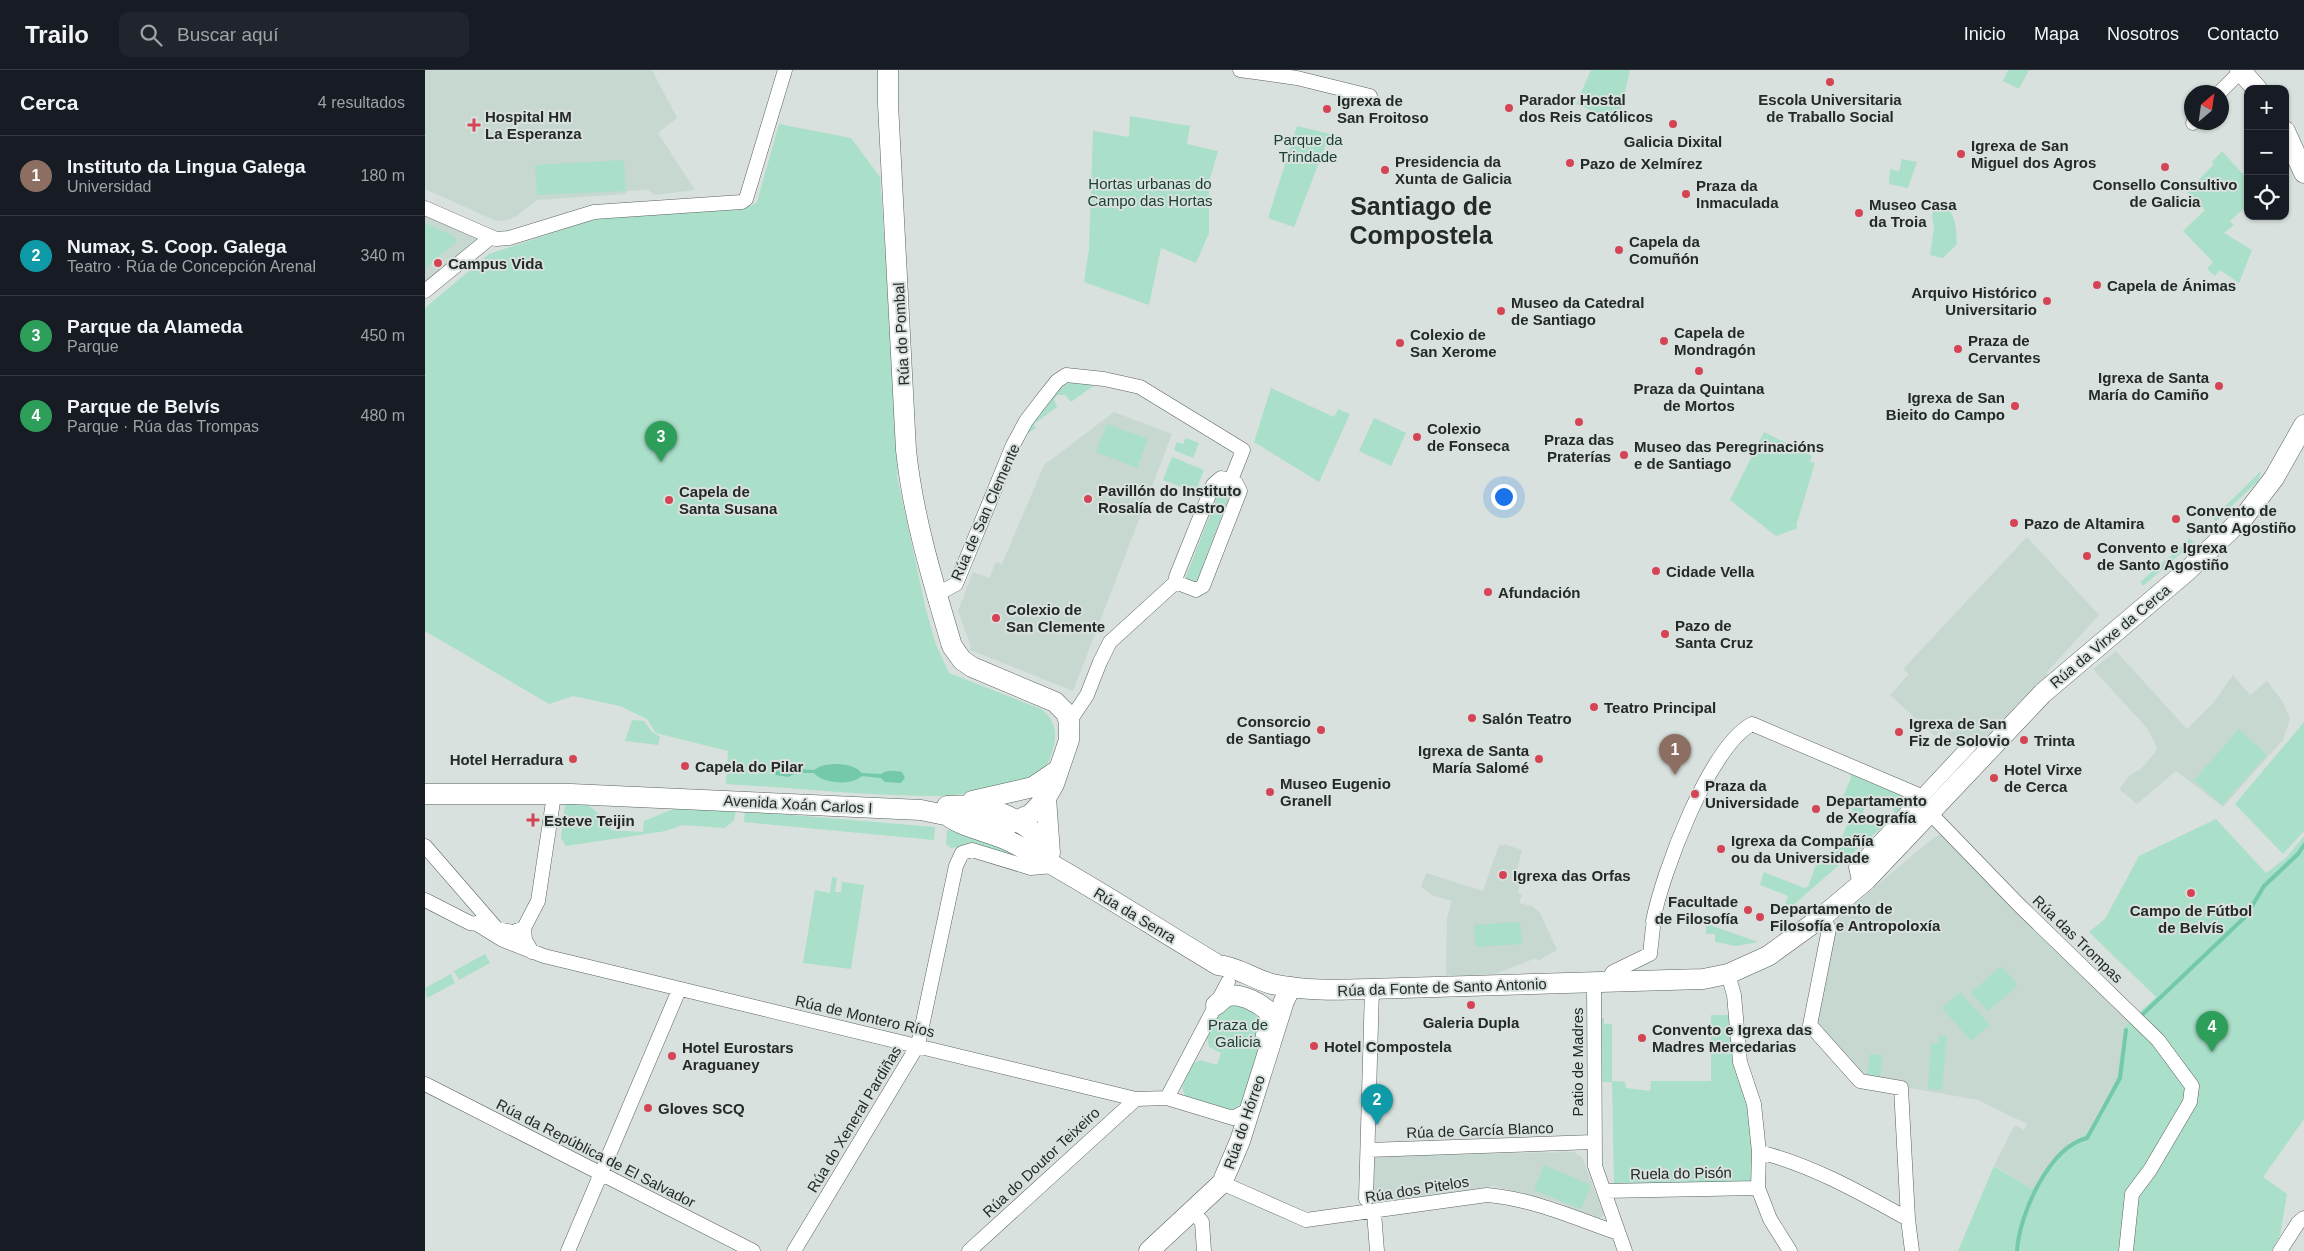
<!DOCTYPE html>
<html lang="es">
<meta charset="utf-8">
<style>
body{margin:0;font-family:Arial,sans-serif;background:#20242c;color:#f1f3f6}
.controls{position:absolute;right:15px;top:15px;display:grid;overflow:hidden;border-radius:10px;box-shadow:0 1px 4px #0004}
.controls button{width:45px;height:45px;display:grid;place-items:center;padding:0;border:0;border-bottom:1px solid #363941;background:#171b24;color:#f1f3f6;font:25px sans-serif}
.compass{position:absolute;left:1759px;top:15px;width:45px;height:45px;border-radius:50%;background:#171b24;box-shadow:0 1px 4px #0004;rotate:29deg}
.you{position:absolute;left:1078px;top:426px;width:18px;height:18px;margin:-12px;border:4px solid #fff;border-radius:50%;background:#1a73e8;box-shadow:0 0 0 8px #1a73e833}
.badge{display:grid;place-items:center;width:32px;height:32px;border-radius:50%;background:#d54454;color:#fff;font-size:16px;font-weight:700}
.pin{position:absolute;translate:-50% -41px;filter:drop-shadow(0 1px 2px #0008)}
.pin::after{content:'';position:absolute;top:26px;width:18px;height:15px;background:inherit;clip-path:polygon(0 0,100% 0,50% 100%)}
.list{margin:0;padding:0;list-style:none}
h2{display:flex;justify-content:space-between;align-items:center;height:65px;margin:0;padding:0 20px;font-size:21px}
h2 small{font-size:16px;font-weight:400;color:#9ea1a6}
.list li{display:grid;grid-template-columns:32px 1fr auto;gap:15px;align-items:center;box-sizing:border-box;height:80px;padding:0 20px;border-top:1px solid #363941}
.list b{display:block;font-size:19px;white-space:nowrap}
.list p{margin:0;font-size:16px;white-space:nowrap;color:#9ea1a6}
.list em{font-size:16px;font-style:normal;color:#9ea1a6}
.icon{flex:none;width:28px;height:28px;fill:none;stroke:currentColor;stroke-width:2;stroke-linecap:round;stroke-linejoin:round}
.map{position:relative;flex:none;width:1879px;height:1181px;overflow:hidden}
header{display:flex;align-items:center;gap:30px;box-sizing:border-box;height:70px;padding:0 25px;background:#171b24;border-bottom:1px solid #363941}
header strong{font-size:24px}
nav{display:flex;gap:28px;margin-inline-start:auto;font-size:18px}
.search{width:350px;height:45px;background:#20242c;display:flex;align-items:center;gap:12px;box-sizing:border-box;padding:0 18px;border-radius:10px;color:#9ea1a6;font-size:19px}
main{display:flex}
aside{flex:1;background:#171b24}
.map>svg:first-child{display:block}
.built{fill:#c7d8d1}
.green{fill:#aadfca}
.water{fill:#73c9aa}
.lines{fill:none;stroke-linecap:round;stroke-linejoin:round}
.stream{stroke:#73c9aa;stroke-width:4}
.street-casing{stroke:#5b625f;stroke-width:15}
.secondary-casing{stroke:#5b625f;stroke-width:21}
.street{stroke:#fff;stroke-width:14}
.secondary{stroke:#fff;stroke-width:20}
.poi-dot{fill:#d54454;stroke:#d8e1dd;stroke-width:2}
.labels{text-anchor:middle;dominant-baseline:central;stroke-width:4;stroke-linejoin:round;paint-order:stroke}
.poi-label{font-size:15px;font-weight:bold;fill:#252927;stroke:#d8e1dd;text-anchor:start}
.park-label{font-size:15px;fill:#183f32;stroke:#d8e1dd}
.street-label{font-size:15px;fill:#252927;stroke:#d8e1dd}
.town-label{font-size:25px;font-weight:bold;fill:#252927;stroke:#d8e1dd}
</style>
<header>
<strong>Trailo</strong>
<div class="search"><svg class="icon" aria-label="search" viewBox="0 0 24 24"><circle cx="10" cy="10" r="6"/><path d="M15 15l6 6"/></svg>Buscar aquí</div>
<nav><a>Inicio</a><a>Mapa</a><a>Nosotros</a><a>Contacto</a></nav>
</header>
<main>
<aside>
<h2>Cerca<small>4 resultados</small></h2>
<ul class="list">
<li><span class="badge" style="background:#8d6e63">1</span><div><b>Instituto da Lingua Galega</b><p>Universidad</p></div><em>180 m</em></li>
<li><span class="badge" style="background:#0f9aa8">2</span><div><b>Numax, S. Coop. Galega</b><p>Teatro · Rúa de Concepción Arenal</p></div><em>340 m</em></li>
<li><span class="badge" style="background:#2e9e5b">3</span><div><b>Parque da Alameda</b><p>Parque</p></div><em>450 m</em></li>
<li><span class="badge" style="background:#2e9e5b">4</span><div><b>Parque de Belvís</b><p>Parque · Rúa das Trompas</p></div><em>480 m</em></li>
</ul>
</aside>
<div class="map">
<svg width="1879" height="1181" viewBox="0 0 1879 1181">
<rect width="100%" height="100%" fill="#d8e1dd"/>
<!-- built -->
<path class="built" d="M0 0H227L252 48 233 63 270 120 229 125 223 120 202 121 201 124 112 130 90 147 79 151 69 150 0 119Z
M0 143 54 168 0 218Z
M689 342 747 364 648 621 545 580 546 577 533 541 548 502 564 508 571 492 577 494 619 395Z
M1602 467 1674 545 1622 602 1623 605 1606 623 1604 622 1545 684 1517 659 1510 666 1465 625 1484 604 1478 599Z
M1691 581 1762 659 1788 633 1808 605 1825 625 1842 611 1858 632 1865 649 1858 670 1798 737 1751 701 1712 734 1694 719 1705 705 1716 699 1729 684 1732 677 1721 657 1668 599Z
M1516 763 1703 951 1692 1008 1663 1061 1631 1086 1607 1119 1569 1095 1590 1055 1599 1060 1602 1054 1553 1030 1433 1009 1386 954 1408 853 1502 773Z
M1079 774 1097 780 1091 804 1096 808 1093 823 1097 825 1094 833 1107 836 1115 843 1132 880 1113 891 1111 888 1070 904 1021 906 1022 848 1027 831 1009 826 996 817 1001 803 1058 821 1074 775 1078 776Z
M1149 1082 1157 1087 1179 1145 1171 1151 1133 1132 1068 1116 948 1134 950 1086Z"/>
<!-- green -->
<path class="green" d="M1166 0H1205L1193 51 1151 34Z
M1583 0H1604L1594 19 1578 11Z
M705 46 765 56 762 74 793 81 784 112V163L771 193 736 178 724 235 659 212 664 179 668 61 704 67Z
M354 54 426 68 455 107 474 377 472 406 501 540 511 575 524 603 616 639C629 649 632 660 629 675 627 682 625 691 621 696 605 715 538 726 513 726 444 726 371 718 301 714L303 681 231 663 222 649 195 636 148 626 124 634 0 561V238L64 184 175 147 326 136 332 132Z
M872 56 905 64 869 157 843 148Z
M1797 81 1823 110V135L1805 151 1809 155 1799 163 1827 180 1814 213 1795 200 1790 206 1782 199 1788 192 1758 161 1780 140 1762 122 1789 94 1787 92Z
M1477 89 1492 92 1483 118 1464 114 1465 99 1474 101Z
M199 90 201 121 112 125 110 95Z
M1516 134C1532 143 1531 158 1532 174L1518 188 1505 185 1509 158 1507 146 1510 135 1516 138Z
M0 153 29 166 32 171 0 199Z
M652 311 668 316 646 332 640 325H632L629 329 632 337 609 354 611 358 597 367C608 349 631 313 652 311Z
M846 318 909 347 913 339 925 344 894 412 829 372Z
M949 348 981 363 966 396 934 381Z
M682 354 723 369 712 398 671 382Z
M1339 362 1387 386 1385 392 1390 393 1371 456 1373 458 1351 466 1305 430Z
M761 368 774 373 768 388 749 380 752 372 758 374Z
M747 387 779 400 770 422 738 410Z
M1836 401 1833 411 1791 451 1788 448Z
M797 414 808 417 771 513 760 509Z
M1765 469 1769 472 1718 516 1715 512Z
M207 650 219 651 226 661 235 667 233 675 200 671Z
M1879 652V761L1858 784 1810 734Z
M1814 659 1842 685 1797 735 1769 710Z
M1425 704 1485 729 1470 743 1461 726 1441 729 1437 749 1456 758 1357 845 1363 826 1335 815 1339 802 1379 818 1383 817 1393 789 1406 795 1428 739 1415 734 1426 708Z
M143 732H159L178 747 187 750 186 760 218 762 219 751 251 738 311 741 309 750 300 758 257 755 241 761 141 776 136 768 140 735Z
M320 741 510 757 509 770 319 752Z
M1791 749 1841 803 1861 788 1879 766V1049L1838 1107 1862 1124 1855 1165 1846 1181H1533L1569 1096 1607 1119 1631 1085 1668 1058 1692 1007 1700 956 1731 927 1664 862 1680 849 1714 786Z
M528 752 607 793 539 776 526 778 521 774 522 760H527Z
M407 807 412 808 410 822H416L417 812 439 815 426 899 378 893 390 820 405 823Z
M1095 852 1097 874 1050 877 1049 855Z
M1281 852 1282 854 1333 872 1311 876 1290 872V864H1281Z
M60 884 65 893 34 910 29 901Z
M1576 896 1593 915 1563 941 1546 923Z
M26 904 30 913 2 928 0 918Z
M1535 922 1565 955 1546 971 1517 938Z
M814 931 843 951 816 1034 805 1041 761 1029 757 1017 768 994 775 990 792 995 796 983 784 977 782 968 796 939Z
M1286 945H1306L1327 1042 1330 1112 1189 1115 1187 1012H1175V948H1179V954H1187V1011L1200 1012 1201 1018 1225 1021 1226 1011H1286Z
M1514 965 1522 966 1517 1020 1503 1019 1506 973H1513Z
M1445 984 1458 985 1455 1007 1442 1006Z
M1119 1095 1166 1115 1156 1139 1109 1120Z"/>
<!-- water -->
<path class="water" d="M352 694C361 694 366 694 372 699L389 700C400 691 428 692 437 703L456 704C463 699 468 701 477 702L480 708 476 713 460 712 456 708 437 706C426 716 398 714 389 703H371L363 707 351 705 348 700Z"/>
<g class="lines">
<!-- stream -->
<path class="stream" d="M1718 944 1821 846 1839 816 1873 784 1879 775
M1592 1181C1594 1145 1624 1077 1662 1068L1695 1008 1701 960"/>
<!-- street casing -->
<g class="street-casing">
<path id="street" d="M815 0 872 8 945 26
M1795 22 1816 1
M1768 53 1769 52
M0 138 71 169 84 168 169 142 317 132 321 129 360 0
M0 221 65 168
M796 408 811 413 815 421 778 516 771 520 753 513 751 507 788 415Z
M511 525 531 514 588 375 601 351 617 330 632 311 641 305 679 309 715 317 818 380 806 410
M644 652 662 625 675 592 685 572 752 511
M1505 743 1594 835 1733 970 1767 1016 1765 1032 1725 1100 1707 1124 1701 1181
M0 776 72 859 88 862 99 858
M1435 815 1431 797 1545 675
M0 830 45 853 52 854 57 849
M1397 847 1404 859 1385 955 1435 1011 1476 1018 1483 1149 1487 1181
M1228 851C1237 804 1284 677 1327 654L1496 726
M52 854 78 870 119 886 711 1029 742 1028 808 1048 825 1039
M107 882 100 870 99 858 113 831 129 725
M1303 904 1309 925 1315 992 1329 1034 1334 1082 1333 1118 1345 1149 1365 1181
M1181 912 1188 902 1225 884 1228 857
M1169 913 1170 1096 1200 1181
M0 1014 328 1181
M742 1028 803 912
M943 1080 1168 1072
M1334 1082C1387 1095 1436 1123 1483 1149
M797 1113 881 1150 1062 1125C1108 1129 1150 1148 1193 1163
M1179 1121 1333 1118
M941 1129 947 919
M767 1141 777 1152 779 1181
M949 1142 952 1181
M143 1181 254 920
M369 1181 493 975 531 796 537 783 547 780 606 798 628 796
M544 1181 711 1029
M1855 1181 1873 1153 1879 1148"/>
</g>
<!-- secondary casing -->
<g class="secondary-casing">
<path id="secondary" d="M1815 0 1832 19
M1860 61 1879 103
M0 724H146L496 740 568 755H582L606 744 621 728 629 714 644 670V652L641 643 630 632 547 597 537 590 527 576C508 512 488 447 481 380L463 34V0
M621 728 625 783
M547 731 608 717 633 700
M522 736C566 732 591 747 624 774
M520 743C532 757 568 762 586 772 657 809 724 854 793 895 813 897 828 909 847 914 879 921 912 920 944 919L1278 909 1303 904 1343 886 1397 847 1441 810 1618 623 1762 501 1819 447 1849 408 1879 355
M791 935C795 932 799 927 804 926 817 923 837 934 846 944L841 965
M724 1181 797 1113 815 1071 859 931 866 917"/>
</g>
<!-- street -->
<use href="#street" class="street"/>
<!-- secondary -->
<use href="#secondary" class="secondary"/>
</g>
<!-- markers -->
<g class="poi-dot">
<circle cx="1405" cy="12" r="5"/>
<circle cx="1084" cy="38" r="5"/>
<circle cx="902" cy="39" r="5"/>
<circle cx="1248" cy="54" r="5"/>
<path d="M46.5 47.5h5v5h5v5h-5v5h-5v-5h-5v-5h5z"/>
<circle cx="1536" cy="84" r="5"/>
<circle cx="1145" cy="93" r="5"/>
<circle cx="1740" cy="97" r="5"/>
<circle cx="960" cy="100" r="5"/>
<circle cx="1261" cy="124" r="5"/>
<circle cx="1434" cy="143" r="5"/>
<circle cx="1194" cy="180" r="5"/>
<circle cx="13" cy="193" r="5"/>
<circle cx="1672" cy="215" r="5"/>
<circle cx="1622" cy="231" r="5"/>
<circle cx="1076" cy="241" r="5"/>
<circle cx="1239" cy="271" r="5"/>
<circle cx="975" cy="273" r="5"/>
<circle cx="1533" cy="279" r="5"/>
<circle cx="1274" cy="301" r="5"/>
<circle cx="1794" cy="316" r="5"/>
<circle cx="1590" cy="336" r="5"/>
<circle cx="1154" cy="352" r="5"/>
<circle cx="992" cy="367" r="5"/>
<circle cx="1199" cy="385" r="5"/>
<circle cx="663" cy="429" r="5"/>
<circle cx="244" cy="430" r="5"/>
<circle cx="1751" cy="449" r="5"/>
<circle cx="1589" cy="453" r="5"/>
<circle cx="1662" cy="486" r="5"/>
<circle cx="1231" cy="501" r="5"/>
<circle cx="1063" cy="522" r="5"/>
<circle cx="571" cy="548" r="5"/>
<circle cx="1240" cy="564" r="5"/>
<circle cx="1169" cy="637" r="5"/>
<circle cx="1047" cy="648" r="5"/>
<circle cx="896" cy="660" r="5"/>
<circle cx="1474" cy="662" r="5"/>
<circle cx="1599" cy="670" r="5"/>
<circle cx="148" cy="689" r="5"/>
<circle cx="1114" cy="689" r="5"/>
<circle cx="260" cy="696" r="5"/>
<circle cx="1569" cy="708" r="5"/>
<circle cx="845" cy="722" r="5"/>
<circle cx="1270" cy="724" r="5"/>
<circle cx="1391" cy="739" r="5"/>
<path d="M105.5 742.5h5v5h5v5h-5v5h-5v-5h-5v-5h5z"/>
<circle cx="1296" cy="779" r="5"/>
<circle cx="1078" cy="805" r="5"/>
<circle cx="1766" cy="823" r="5"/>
<circle cx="1323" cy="840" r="5"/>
<circle cx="1335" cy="847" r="5"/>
<circle cx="1046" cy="935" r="5"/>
<circle cx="1217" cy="968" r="5"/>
<circle cx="889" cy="976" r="5"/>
<circle cx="247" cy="986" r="5"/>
<circle cx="223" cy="1038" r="5"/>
</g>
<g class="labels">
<!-- poi labels -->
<g class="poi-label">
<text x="1094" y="29">Parador Hostal<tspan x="1094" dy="17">dos Reis Católicos</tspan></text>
<text x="1405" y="29" text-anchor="middle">Escola Universitaria<tspan x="1405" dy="17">de Traballo Social</tspan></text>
<text x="912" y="30">Igrexa de<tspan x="912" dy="17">San Froitoso</tspan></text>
<text x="60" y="46">Hospital HM<tspan x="60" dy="17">La Esperanza</tspan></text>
<text x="1248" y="71" text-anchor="middle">Galicia Dixital</text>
<text x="1546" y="75">Igrexa de San<tspan x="1546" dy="17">Miguel dos Agros</tspan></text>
<text x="970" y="91">Presidencia da<tspan x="970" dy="17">Xunta de Galicia</tspan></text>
<text x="1155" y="93">Pazo de Xelmírez</text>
<text x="1740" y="114" text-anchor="middle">Consello Consultivo<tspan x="1740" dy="17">de Galicia</tspan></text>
<text x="1271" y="115">Praza da<tspan x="1271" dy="17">Inmaculada</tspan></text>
<text x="1444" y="134">Museo Casa<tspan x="1444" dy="17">da Troia</tspan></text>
<text x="1204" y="171">Capela da<tspan x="1204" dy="17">Comuñón</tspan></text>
<text x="23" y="193">Campus Vida</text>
<text x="1682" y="215">Capela de Ánimas</text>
<text x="1612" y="222" text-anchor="end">Arquivo Histórico<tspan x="1612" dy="17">Universitario</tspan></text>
<text x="1086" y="232">Museo da Catedral<tspan x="1086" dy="17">de Santiago</tspan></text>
<text x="1249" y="262">Capela de<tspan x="1249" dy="17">Mondragón</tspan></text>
<text x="985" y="264">Colexio de<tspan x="985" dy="17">San Xerome</tspan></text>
<text x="1543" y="270">Praza de<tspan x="1543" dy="17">Cervantes</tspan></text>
<text x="1784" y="307" text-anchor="end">Igrexa de Santa<tspan x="1784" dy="17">María do Camiño</tspan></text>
<text x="1274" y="318" text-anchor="middle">Praza da Quintana<tspan x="1274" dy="17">de Mortos</tspan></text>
<text x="1580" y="327" text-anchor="end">Igrexa de San<tspan x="1580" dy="17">Bieito do Campo</tspan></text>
<text x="1002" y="358">Colexio<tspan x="1002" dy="17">de Fonseca</tspan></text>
<text x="1154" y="369" text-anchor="middle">Praza das<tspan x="1154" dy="17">Praterías</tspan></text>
<text x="1209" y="376">Museo das Peregrinacións<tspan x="1209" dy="17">e de Santiago</tspan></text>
<text x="673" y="420">Pavillón do Instituto<tspan x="673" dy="17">Rosalía de Castro</tspan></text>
<text x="254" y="421">Capela de<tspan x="254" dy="17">Santa Susana</tspan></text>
<text x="1761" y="440">Convento de<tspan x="1761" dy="17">Santo Agostiño</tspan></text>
<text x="1599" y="453">Pazo de Altamira</text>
<text x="1672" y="477">Convento e Igrexa<tspan x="1672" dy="17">de Santo Agostiño</tspan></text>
<text x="1241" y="501">Cidade Vella</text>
<text x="1073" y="522">Afundación</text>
<text x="581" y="539">Colexio de<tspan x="581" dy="17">San Clemente</tspan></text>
<text x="1250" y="555">Pazo de<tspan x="1250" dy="17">Santa Cruz</tspan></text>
<text x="1179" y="637">Teatro Principal</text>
<text x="1057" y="648">Salón Teatro</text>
<text x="886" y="651" text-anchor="end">Consorcio<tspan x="886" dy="17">de Santiago</tspan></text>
<text x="1484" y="653">Igrexa de San<tspan x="1484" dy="17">Fiz de Solovio</tspan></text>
<text x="1609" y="670">Trinta</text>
<text x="1104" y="680" text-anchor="end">Igrexa de Santa<tspan x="1104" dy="17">María Salomé</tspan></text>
<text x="138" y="689" text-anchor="end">Hotel Herradura</text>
<text x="270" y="696">Capela do Pilar</text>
<text x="1579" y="699">Hotel Virxe<tspan x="1579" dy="17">de Cerca</tspan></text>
<text x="855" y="713">Museo Eugenio<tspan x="855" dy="17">Granell</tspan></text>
<text x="1280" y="715">Praza da<tspan x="1280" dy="17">Universidade</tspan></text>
<text x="1401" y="730">Departamento<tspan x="1401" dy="17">de Xeografía</tspan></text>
<text x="119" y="750">Esteve Teijin</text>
<text x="1306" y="770">Igrexa da Compañía<tspan x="1306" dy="17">ou da Universidade</tspan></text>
<text x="1088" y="805">Igrexa das Orfas</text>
<text x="1313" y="831" text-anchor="end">Facultade<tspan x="1313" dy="17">de Filosofía</tspan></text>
<text x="1345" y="838">Departamento de<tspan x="1345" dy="17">Filosofía e Antropoloxía</tspan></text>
<text x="1766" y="840" text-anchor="middle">Campo de Fútbol<tspan x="1766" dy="17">de Belvís</tspan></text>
<text x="1046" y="952" text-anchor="middle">Galeria Dupla</text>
<text x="1227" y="959">Convento e Igrexa das<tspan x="1227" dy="17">Madres Mercedarias</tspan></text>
<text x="899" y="976">Hotel Compostela</text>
<text x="257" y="977">Hotel Eurostars<tspan x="257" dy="17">Araguaney</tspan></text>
<text x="233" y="1038">Gloves SCQ</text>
</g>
<!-- park labels -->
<g class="park-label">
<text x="883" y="69">Parque da<tspan x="883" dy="17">Trindade</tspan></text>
<text x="725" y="113">Hortas urbanas do<tspan x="725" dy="17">Campo das Hortas</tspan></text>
<text x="813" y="954">Praza de<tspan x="813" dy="17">Galicia</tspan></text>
</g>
<!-- street labels -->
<g class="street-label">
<text transform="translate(476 264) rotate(-93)">Rúa do Pombal</text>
<text transform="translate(560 442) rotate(-66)">Rúa de San Clemente</text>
<text transform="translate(1685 566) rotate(-40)">Rúa da Virxe da Cerca</text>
<text transform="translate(373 734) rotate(3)">Avenida Xoán Carlos I</text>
<text transform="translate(710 845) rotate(31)">Rúa da Senra</text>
<text transform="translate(1653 869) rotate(44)">Rúa das Trompas</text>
<text transform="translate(1017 917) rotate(-2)">Rúa da Fonte de Santo Antonio</text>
<text transform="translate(440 946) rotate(13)">Rúa de Montero Ríos</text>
<text transform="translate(1152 992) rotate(-90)">Patio de Madres</text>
<text transform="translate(429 1049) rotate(-59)">Rúa do Xeneral Pardiñas</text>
<text transform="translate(819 1052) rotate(-71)">Rúa do Hórreo</text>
<text transform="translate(1055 1060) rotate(-2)">Rúa de García Blanco</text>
<text transform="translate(171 1083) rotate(27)">Rúa da República de El Salvador</text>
<text transform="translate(616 1092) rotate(-43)">Rúa do Doutor Teixeiro</text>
<text transform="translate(1256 1103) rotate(-1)">Ruela do Pisón</text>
<text transform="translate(992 1119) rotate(-9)">Rúa dos Pitelos</text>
</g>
<!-- town labels -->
<g class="town-label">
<text x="996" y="136">Santiago de<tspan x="996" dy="29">Compostela</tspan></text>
</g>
</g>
</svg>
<div class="controls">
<button>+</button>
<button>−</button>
<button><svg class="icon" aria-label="locate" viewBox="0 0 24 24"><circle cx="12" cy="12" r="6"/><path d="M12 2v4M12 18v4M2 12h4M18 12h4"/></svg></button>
</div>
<svg class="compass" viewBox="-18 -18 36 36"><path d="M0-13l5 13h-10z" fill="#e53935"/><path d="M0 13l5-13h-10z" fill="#9ea1a6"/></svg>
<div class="you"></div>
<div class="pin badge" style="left:1250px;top:705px;background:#8d6e63">1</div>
<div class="pin badge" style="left:952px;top:1055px;background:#0f9aa8">2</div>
<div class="pin badge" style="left:236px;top:392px;background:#2e9e5b">3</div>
<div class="pin badge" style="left:1787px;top:982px;background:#2e9e5b">4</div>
</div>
</main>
